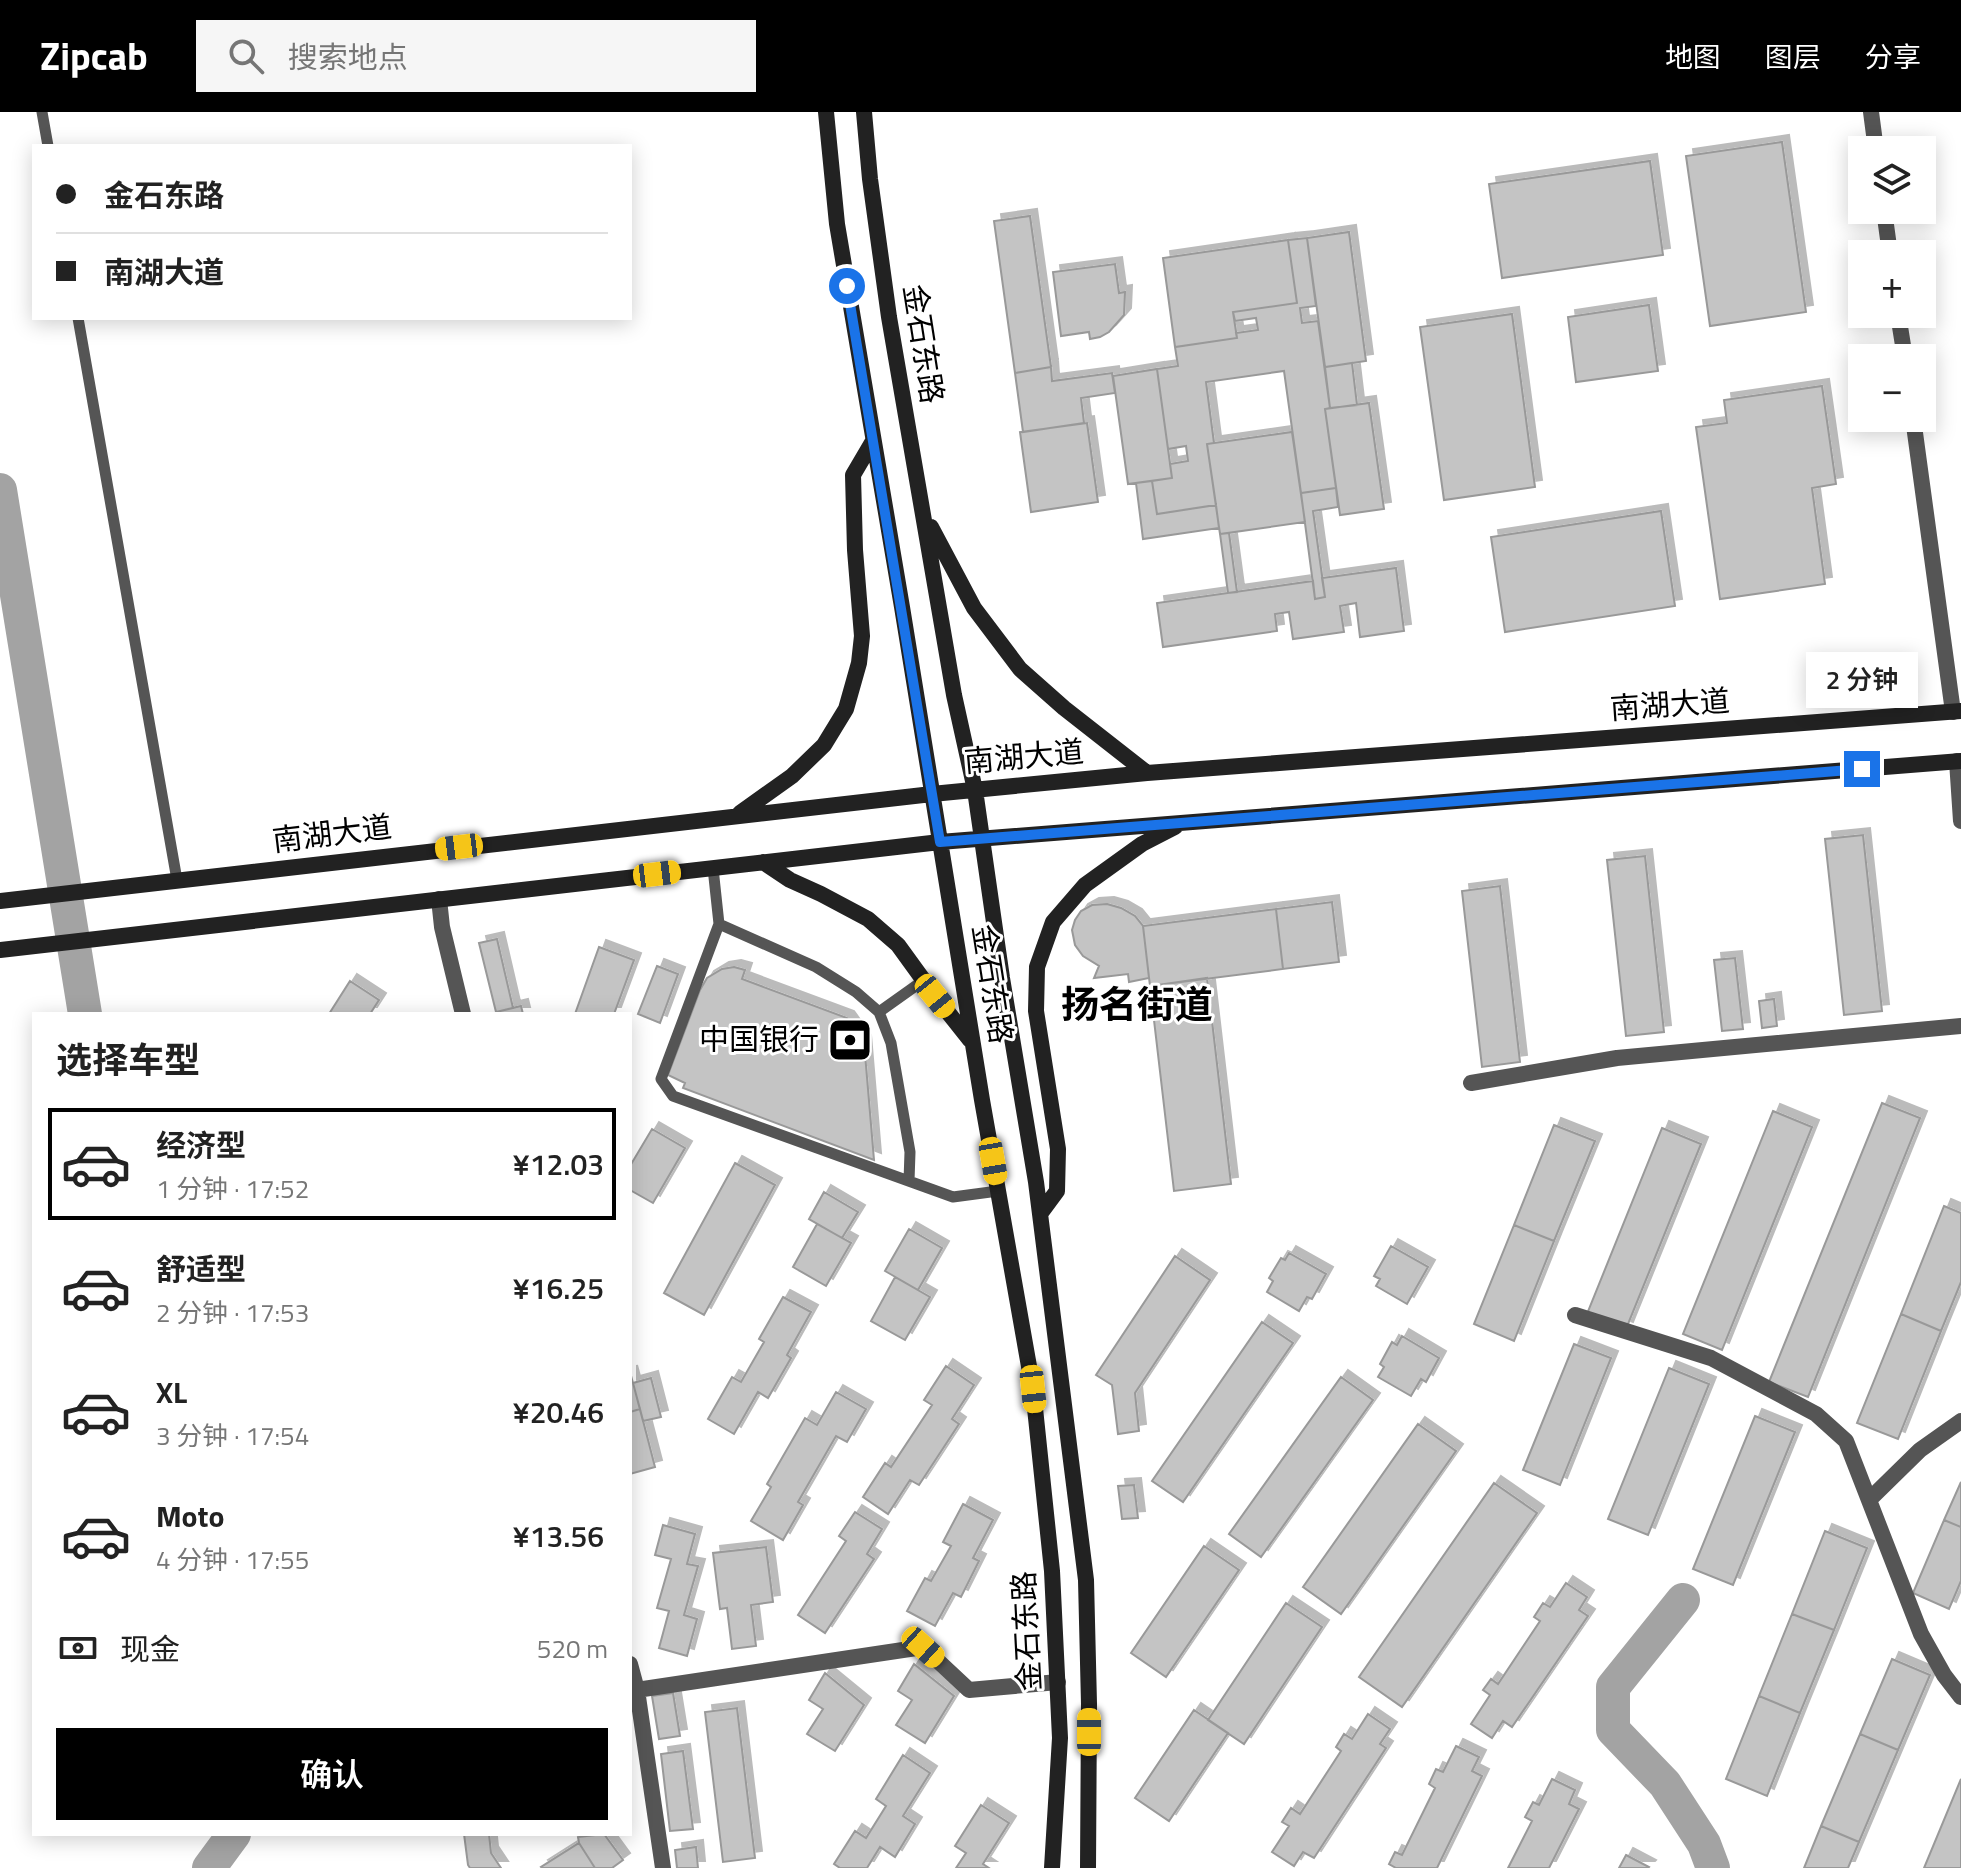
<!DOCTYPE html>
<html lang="zh">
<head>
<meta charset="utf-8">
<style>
  body { margin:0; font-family:"Titillium Web","Noto Sans SC",sans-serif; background:#f6f6f6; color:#222; height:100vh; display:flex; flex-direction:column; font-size:30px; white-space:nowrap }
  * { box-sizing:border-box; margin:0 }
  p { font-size:26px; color:#767676 }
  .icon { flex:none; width:44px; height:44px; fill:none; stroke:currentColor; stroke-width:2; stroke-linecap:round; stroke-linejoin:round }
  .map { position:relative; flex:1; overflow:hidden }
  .panel { position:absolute; left:32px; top:900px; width:600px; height:824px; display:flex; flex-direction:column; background:#fff; border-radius:0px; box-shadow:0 4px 20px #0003 }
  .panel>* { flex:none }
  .top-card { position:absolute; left:32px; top:32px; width:600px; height:176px; border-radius:0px; box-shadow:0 4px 20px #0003; display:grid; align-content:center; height:176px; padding:0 24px; background:#fff }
  .controls { position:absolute; left:1848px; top:24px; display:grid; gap:16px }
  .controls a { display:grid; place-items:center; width:88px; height:88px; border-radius:0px; background:#fff; box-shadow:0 4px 20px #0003; font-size:40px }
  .end { position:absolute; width:36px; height:36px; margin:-18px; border:10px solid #1a73e8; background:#fff; box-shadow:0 0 0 4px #fff }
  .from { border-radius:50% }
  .bubble { position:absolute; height:56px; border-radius:0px; background:#fff; box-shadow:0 4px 20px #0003; font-size:26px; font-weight:600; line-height:56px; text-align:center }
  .car { position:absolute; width:24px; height:48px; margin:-24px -12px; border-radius:10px; box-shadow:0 0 6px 2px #0007; background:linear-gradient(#f5c518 24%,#345 0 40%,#f5c518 0 76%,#345 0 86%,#f5c518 0) }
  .top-card b { display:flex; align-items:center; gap:28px; height:76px; font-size:30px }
  .top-card b+b { border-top:2px solid #e0e0e0 }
  .top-card i { width:20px; height:20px; background:#222 }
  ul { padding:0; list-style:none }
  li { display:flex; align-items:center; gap:24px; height:112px; margin:0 16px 12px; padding:0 8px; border:4px solid transparent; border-radius:0px }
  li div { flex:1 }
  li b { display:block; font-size:30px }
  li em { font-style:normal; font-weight:600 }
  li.current { border-color:#000 }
  li>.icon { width:72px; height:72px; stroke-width:1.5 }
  h2 { padding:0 24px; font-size:36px; line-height:96px }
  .pay { display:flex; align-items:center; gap:20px; height:88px; padding:0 24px; font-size:30px }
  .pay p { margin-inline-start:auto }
  .primary-button { display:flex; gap:16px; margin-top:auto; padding:16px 24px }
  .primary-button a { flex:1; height:92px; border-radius:0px; background:#000; color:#fff; font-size:32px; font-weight:600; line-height:92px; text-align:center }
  header { display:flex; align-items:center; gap:48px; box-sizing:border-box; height:112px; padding:0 40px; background:#000; color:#fff }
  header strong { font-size:38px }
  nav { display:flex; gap:44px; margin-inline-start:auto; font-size:28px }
  .search { width:560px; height:72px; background:#f6f6f6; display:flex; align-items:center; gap:20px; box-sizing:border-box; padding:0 28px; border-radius:0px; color:#767676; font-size:30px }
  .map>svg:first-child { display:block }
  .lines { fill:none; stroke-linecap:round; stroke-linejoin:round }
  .river { stroke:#a3a3a3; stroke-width:34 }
  .building { fill:#c4c4c4; stroke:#999; stroke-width:2; filter:url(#shadow) }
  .service { stroke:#555; stroke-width:11 }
  .minor { stroke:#555; stroke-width:16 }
  .secondary { stroke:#222; stroke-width:16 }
  .route { stroke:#1a73e8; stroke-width:10 }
  .labels { text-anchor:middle; stroke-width:6; stroke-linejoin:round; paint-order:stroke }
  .street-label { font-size:30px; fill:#000; stroke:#fff }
  .poi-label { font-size:30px; fill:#000; stroke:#fff; text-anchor:end }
  .district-label { font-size:38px; font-weight:bold; fill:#000; stroke:#fff }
</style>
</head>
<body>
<header>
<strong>Zipcab</strong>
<div class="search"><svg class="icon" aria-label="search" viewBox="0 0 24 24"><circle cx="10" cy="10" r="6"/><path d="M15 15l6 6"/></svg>搜索地点</div>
<nav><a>地图</a><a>图层</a><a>分享</a></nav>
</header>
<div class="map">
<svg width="1961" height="1756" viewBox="0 0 1961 1756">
  <defs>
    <filter id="shadow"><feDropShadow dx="7" dy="-7" stdDeviation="0" flood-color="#0004"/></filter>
  </defs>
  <rect width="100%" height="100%" fill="#fff"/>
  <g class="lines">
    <path class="river" d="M0,378L85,902
      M1683,1488L1613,1575V1618L1665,1672L1704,1732L1713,1756
      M209,1756L234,1722"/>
  </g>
  <path class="building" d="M1782,30L1806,200L1710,214L1686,44Z
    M1650,49L1663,143L1502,166L1489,72Z
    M1030,104L1051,255L1015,261L994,109Z
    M1349,120L1366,249L1325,255L1307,126Z
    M1307,126L1316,194L1300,196L1302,211L1318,209L1330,296L1325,297L1336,376L1301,381L1284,259L1206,270L1214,331L1207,332L1216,393L1157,402L1152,369L1172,366L1170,352L1188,349L1186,334L1168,337L1157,257L1178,254L1175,235L1237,226L1236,221L1258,218L1256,206L1235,209L1233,200L1297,191L1288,128Z
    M1288,128L1297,191L1233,200L1237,226L1175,235L1163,146Z
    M1115,152L1119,181L1125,180L1124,203L1117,211L1109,220L1100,225L1090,227L1089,220L1061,224L1053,160Z
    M1649,193L1658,259L1576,270L1568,205Z
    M1512,202L1535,375L1444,388L1420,215Z
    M1352,251L1357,293L1330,296L1325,255Z
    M1051,255L1052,269L1112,261L1115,281L1081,286L1084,311L1023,320L1015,261Z
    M1157,257L1172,366L1128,372L1113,264Z
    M1822,274L1836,372L1812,376L1825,472L1720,487L1696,315L1727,311L1724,288Z
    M1369,291L1384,397L1340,403L1325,297Z
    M1087,311L1098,390L1031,400L1020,320Z
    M1292,320L1305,410L1220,422L1207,332Z
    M1152,369L1157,402L1216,393L1219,416L1143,427L1136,371Z
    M1336,376L1338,395L1313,399L1325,485L1315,487L1301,381Z
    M1661,399L1675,494L1505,520L1491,425Z
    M1229,421L1237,480L1228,481L1220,422Z
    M1396,456L1404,519L1360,525L1356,491L1340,494L1344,520L1293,527L1289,500L1275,502L1277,519L1163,535L1157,491L1313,469L1315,487L1325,485L1322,466Z
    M1863,723L1882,899L1844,903L1825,727Z
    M1645,744L1664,920L1626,924L1607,748Z
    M1500,774L1520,950L1482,955L1462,779Z
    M1332,790L1339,850L1283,857L1276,797Z
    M1107,792L1121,796L1135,804L1143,814L1149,866L1129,870L1128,862L1094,866L1099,854L1083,844L1075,833L1072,818L1075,808L1081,799L1092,793Z
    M1276,797L1283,857L1150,874L1143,814Z
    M497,827L513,896L496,900L479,831Z
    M599,835L634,848L614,902H575Z
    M1735,846L1743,917L1722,919L1714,848Z
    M657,854L678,862L660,911L638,902Z
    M734,855L745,858L742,867L847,906L864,930L874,1048L683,976L685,971L668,963L700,878L707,866L722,857Z
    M1207,866L1231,1072L1174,1079L1150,874Z
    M350,869L379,888L370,902H329Z
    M1774,887L1777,914L1762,916L1759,889Z
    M521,894L523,902H496V900Z
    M1882,991L1920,1006L1808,1285L1769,1270Z
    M1773,999L1812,1015L1722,1238L1683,1222Z
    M1554,1013L1595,1029L1554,1129L1514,1113Z
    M1662,1016L1701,1032L1626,1217L1587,1202Z
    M652,1017L685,1036L653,1091L630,1078V1054Z
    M735,1051L775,1073L704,1203L664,1181Z
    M824,1080L858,1100L842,1126L809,1107Z
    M1944,1094L1961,1101V1170L1941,1219L1901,1202Z
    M817,1112L851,1131L826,1174L793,1155Z
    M1514,1113L1554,1129L1514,1229L1474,1212Z
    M909,1117L942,1136L918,1178L885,1159Z
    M1391,1134L1428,1155L1407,1192L1376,1174L1380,1167L1374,1164Z
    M1289,1141L1326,1162L1312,1187L1307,1185L1299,1199L1267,1180L1273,1169L1269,1166L1281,1146L1285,1148Z
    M1175,1144L1210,1168L1135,1281L1139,1319L1118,1322L1112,1273L1096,1263Z
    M895,1165L930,1185L905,1228L871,1209Z
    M783,1185L811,1200L787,1243L791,1246L768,1286L758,1280L734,1322L708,1307L732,1265L741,1270L764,1230L759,1227Z
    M1901,1202L1941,1219L1898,1327L1857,1311Z
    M1262,1210L1293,1231L1183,1390L1152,1369Z
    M1402,1224L1439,1246L1426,1270L1421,1267L1411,1284L1378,1265L1384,1255L1380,1252L1392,1230L1397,1233Z
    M1574,1232L1611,1246L1560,1373L1523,1358Z
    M946,1254L974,1273L952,1307L959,1312L919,1373L910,1368L888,1402L863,1385L885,1351L891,1355L932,1293L924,1288Z
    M1669,1256L1709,1272L1648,1423L1608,1407Z
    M630,1260L640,1297L630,1300Z
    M1341,1265L1373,1288L1261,1445L1229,1422Z
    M651,1266L661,1305L643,1309L633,1271Z
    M836,1280L866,1297L847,1330L836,1324L798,1390L803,1393L783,1428L751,1409L771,1375L767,1372L805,1306L817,1313Z
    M640,1297L655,1355L630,1362V1300Z
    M1755,1304L1795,1320L1733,1473L1693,1457Z
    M1418,1312L1456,1339L1341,1502L1303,1475Z
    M1961,1370V1415L1944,1408Z
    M1494,1371L1537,1401L1402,1595L1359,1565Z
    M1134,1373L1138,1406L1122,1407L1118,1374Z
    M963,1392L993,1408L973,1446L979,1449L961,1485L953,1481L935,1514L907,1499L925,1466L931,1469L951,1434L943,1430Z
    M855,1400L882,1417L867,1442L874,1447L825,1521L798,1503L846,1429L839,1424Z
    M1944,1408L1961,1415V1469L1949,1497L1913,1481Z
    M663,1413L695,1422L687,1452L698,1454L684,1503L697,1507L687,1544L659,1536L669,1499L657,1496L671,1447L655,1443Z
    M1825,1419L1867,1436L1834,1518L1792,1502Z
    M1204,1434L1239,1458L1166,1565L1131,1541Z
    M766,1435L773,1490L751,1493L756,1534L732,1537L727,1496L720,1497L713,1441Z
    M1566,1471L1587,1485L1579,1498L1588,1504L1512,1615L1503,1609L1492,1626L1471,1612L1490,1583L1483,1578L1491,1567L1498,1572L1540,1509L1534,1505L1543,1491L1550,1495Z
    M1286,1491L1322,1515L1244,1632L1208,1608Z
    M1792,1502L1834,1518L1800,1601L1759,1584Z
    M1892,1547L1930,1563L1898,1638L1860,1622Z
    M914,1552L954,1584L925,1631L896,1613L912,1588L898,1579Z
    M825,1561L864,1593L835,1639L807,1622L823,1597L809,1588Z
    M673,1581L680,1624L659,1627L652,1584Z
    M1759,1584L1800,1601L1767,1684L1726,1667Z
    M737,1596L755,1746L723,1750L705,1600Z
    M1194,1598L1228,1621L1169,1709L1135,1686Z
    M1368,1602L1390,1617L1380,1632L1386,1636L1314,1746L1303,1740L1294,1754L1272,1740L1289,1714L1282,1710L1291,1696L1300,1702L1341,1639L1336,1635L1344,1622L1352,1627Z
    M1860,1622L1898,1638L1859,1730L1821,1714Z
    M1456,1634L1479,1645L1472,1659L1482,1664L1437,1756H1396L1389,1752L1395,1740L1402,1743L1435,1676L1429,1672L1436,1657L1443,1660Z
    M683,1639L693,1717L670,1719L661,1642Z
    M903,1643L930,1661L903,1704L915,1712L895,1745L880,1735L867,1756H840L834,1752L855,1719L866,1726L886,1694L876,1687Z
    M1552,1667L1575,1678L1569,1692L1579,1697L1549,1756H1508L1532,1709L1525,1705L1533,1690L1539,1693Z
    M1961,1667V1756H1924Z
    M981,1693L1009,1711L983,1752L989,1756H956L966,1741L955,1734Z
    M1821,1714L1859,1730L1848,1756H1804Z
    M464,1722H489L491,1741L501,1756H470L468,1753Z
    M604,1722L623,1748L612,1756H595L579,1731L578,1725Z
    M579,1731L595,1756H542L541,1755Z
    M696,1735L698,1756H677L675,1738Z
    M1626,1743L1649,1755L1648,1756H1619Z"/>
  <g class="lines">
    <path class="service" d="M42,0L48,34
      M78,206L177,768
      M713,756L719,812L661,967L673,984L953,1085L998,1079
      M719,812L816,855L856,880L879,900L891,931L910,1040L909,1069
      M879,900L924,868"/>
    <path class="minor" d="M1871,0L1876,38
      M1884,98L1890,142
      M1898,202L1905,246
      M1913,306L1953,600
      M1957,649L1961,709
      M439,787L442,815L463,902
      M1471,971L1617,946L1961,914
      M1575,1203L1711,1246L1816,1302L1846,1329L1921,1522L1944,1563L1961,1585
      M1870,1387L1920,1338L1961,1309
      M630,1552L637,1578L663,1756
      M630,1579L923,1535L969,1578L1058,1570"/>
    <path class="secondary" d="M826,0L837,112L902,495L982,988L1033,1277L1052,1459L1060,1626L1052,1756
      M864,0L870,67L889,205L954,583L975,678L1002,866L1036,1070L1086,1468L1089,1592L1088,1756
      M931,415L974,496L1020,557L1064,596L1147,661
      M740,701L792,664L824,633L846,597L859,551L862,524L855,438L853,363L873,329
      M763,750L790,768L821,782L868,807L898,833L935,884L970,928
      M0,789L932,682L1147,661L1961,599
      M0,838L940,730L1961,649
      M1040,1102L1057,1079L1058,1037L1036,899L1037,855L1053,810L1085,773L1142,732L1175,715"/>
  </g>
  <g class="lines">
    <path class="route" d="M847,174L940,730L1862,657"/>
  </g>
  <defs>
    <g id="bank-square" transform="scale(2.3)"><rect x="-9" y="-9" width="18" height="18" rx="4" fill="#000" stroke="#fff"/><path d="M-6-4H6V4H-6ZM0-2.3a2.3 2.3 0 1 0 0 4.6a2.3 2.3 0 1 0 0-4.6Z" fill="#fff"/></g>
  </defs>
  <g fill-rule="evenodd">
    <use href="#bank-square" x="850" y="928"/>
  </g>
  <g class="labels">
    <g class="street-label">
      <text transform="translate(923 232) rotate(81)" y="10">金石东路</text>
      <text transform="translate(1670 593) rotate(-4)" y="10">南湖大道</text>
      <text transform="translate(1024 645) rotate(-5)" y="10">南湖大道</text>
      <text transform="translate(332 722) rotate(-7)" y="10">南湖大道</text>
      <text transform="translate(992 872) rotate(81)" y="10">金石东路</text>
      <text transform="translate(1027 1519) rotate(-93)" y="10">金石东路</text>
    </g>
    <g class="poi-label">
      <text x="819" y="938">中国银行</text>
    </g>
    <g class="district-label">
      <text x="1137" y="906">扬名街道</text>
    </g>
  </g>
</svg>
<div class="controls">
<a><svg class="icon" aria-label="layers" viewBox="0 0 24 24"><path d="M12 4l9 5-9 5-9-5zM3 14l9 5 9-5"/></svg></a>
<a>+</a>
<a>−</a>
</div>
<i class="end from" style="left:847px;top:174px"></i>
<i class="end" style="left:1862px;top:657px"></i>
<div class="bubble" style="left:1806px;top:540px;width:112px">2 分钟</div>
<i class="car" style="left:459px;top:735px;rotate:263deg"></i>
<i class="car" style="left:657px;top:762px;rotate:83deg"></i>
<i class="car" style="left:935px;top:884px;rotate:141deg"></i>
<i class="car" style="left:993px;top:1049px;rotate:170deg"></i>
<i class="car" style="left:1033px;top:1277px;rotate:174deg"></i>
<i class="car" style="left:923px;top:1535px;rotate:132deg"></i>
<i class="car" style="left:1089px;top:1620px;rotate:0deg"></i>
<div class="top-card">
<b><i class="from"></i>金石东路</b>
<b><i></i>南湖大道</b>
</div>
<section class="panel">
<h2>选择车型</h2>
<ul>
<li class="current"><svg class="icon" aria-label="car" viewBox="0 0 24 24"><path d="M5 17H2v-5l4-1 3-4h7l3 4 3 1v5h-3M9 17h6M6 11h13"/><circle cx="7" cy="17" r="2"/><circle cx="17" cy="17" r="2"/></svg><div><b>经济型</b><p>1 分钟 · 17:52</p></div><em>¥12.03</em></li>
<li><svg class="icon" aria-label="car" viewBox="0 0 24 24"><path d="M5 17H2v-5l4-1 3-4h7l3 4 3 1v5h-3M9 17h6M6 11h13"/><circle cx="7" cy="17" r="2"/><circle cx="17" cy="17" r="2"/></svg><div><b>舒适型</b><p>2 分钟 · 17:53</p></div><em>¥16.25</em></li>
<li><svg class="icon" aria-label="car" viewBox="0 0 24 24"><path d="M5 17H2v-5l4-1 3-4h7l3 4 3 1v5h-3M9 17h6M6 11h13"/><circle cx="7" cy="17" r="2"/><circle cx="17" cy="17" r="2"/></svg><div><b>XL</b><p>3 分钟 · 17:54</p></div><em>¥20.46</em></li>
<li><svg class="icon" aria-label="car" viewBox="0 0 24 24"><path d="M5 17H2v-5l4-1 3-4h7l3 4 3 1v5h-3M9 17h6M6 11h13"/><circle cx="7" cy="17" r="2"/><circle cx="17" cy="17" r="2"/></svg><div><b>Moto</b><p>4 分钟 · 17:55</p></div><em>¥13.56</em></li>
</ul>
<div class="pay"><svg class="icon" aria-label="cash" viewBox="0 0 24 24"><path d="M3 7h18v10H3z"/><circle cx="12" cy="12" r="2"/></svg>现金<p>520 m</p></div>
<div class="primary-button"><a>确认</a></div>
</section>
</div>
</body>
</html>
